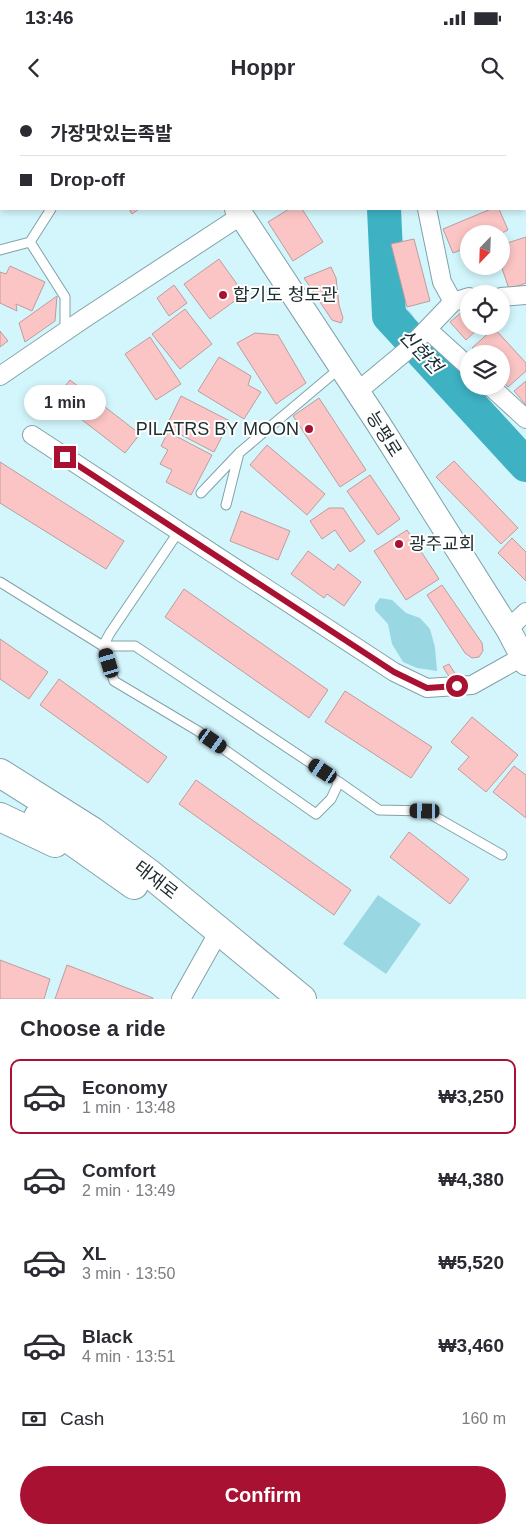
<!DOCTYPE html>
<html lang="en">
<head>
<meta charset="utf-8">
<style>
  body { margin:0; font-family:Helvetica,"Noto Sans KR",sans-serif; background:#f7f7f7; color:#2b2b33; height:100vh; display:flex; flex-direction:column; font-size:19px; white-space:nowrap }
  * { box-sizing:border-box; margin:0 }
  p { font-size:16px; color:#7c7c81 }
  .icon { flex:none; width:28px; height:28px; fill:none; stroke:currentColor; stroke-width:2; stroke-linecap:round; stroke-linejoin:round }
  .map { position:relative; height:899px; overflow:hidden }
  .panel { display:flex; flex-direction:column; background:#fff; flex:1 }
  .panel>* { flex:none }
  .guide { position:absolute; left:0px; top:0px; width:526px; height:110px; box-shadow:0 2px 8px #0003; display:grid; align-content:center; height:110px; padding:0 20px; background:#fff }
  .needle { width:32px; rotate:203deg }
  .tools { position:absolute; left:460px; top:125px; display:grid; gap:10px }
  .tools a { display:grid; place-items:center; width:50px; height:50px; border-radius:50%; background:#fff; box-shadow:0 2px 8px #0003; font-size:25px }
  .end { position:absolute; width:22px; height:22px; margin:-11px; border:6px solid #a91132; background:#fff; box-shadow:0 0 0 2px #fff }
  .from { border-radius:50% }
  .bubble { position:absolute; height:35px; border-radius:18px; background:#fff; box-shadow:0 2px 8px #0003; font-size:16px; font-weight:600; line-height:35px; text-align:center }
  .car { position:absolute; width:15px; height:30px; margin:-15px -8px; border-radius:6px; box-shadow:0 0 4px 1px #0007; background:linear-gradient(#222 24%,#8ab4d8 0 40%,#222 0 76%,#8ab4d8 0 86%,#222 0) }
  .guide b { display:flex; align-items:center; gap:18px; height:48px; font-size:19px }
  .guide b+b { border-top:1px solid #e1e1e2 }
  .guide i { width:12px; height:12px; background:#2b2b33 }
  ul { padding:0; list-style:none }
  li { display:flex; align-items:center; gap:15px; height:75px; margin:0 10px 8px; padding:0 10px; border:2px solid transparent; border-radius:10px }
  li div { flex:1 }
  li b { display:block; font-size:19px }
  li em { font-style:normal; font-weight:600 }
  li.selected { border-color:#a91132 }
  li>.icon { width:45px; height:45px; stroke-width:1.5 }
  h2 { padding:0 20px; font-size:22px; line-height:60px }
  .pay { display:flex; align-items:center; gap:12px; height:55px; padding:0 20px; font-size:19px }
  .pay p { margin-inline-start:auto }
  .cta { display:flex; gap:10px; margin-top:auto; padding:10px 20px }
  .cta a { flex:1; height:58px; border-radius:30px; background:#a91132; color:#fff; font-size:20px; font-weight:600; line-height:58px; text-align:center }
  .status { display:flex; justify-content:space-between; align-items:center; height:35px; padding:0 25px; background:#fff; direction:ltr }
  .status svg { height:14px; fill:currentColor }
  header { display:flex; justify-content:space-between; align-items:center; height:65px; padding:0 20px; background:#fff; font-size:22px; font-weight:600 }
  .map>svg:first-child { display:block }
  .green { fill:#99d8e3 }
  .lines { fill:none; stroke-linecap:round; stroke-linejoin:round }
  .river { stroke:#3eb1c3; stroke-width:34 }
  .building { fill:#fcc5c5; stroke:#bc9d9d }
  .service-casing { stroke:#81a2a8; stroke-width:11 }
  .minor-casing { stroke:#81a2a8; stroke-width:20 }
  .secondary-casing { stroke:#81a2a8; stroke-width:26 }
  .trunk-casing { stroke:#81a2a8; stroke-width:30 }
  .service { stroke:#fff; stroke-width:9 }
  .minor { stroke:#fff; stroke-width:18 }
  .secondary { stroke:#fff; stroke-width:24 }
  .trunk { stroke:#fff; stroke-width:28 }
  .route { stroke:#a91132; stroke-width:6 }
  .poi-dot { fill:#a91132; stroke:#fff; stroke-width:2 }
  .labels { text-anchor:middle; stroke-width:4; stroke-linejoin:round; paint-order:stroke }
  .poi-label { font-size:18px; fill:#202e30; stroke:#fff; text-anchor:start }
  .street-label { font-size:18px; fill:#202e30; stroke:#fff }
  .water-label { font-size:19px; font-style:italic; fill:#192d31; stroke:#fff }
</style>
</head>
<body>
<div class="status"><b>13:46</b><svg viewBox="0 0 49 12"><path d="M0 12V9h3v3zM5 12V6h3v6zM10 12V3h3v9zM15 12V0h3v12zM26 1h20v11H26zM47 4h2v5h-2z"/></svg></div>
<header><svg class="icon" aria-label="back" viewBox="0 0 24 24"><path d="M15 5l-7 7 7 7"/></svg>Hoppr<svg class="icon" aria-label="search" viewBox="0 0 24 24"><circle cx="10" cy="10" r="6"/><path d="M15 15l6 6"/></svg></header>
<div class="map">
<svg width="526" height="899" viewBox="0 0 526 899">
  <rect width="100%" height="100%" fill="#d3f6fd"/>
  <path class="green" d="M387,109L390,145L404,206L411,213L421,229L409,237L390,216L385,110Z
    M380,498L392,500L406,513L420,518L430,529L435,547L437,571L417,568L403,562L392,544L388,524L375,510V505Z
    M378,795L421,824L386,874L343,844Z"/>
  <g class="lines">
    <path class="river" d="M379,0V1
      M384,109L389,216L526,365"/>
  </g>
  <path class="building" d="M193,0H233L231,1H194Z
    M455,0H503L504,1H455Z
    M0,38L1,39V65L0,66Z
    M525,66H526L525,102Z
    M129,109H139L132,114Z
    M289,109H302L323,142L293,161L268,122Z
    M491,109H499L508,130L500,134H469V147L453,153L443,129Z
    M526,137V183L509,189L501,165V145Z
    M414,139L430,201L407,207L391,144Z
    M219,159L244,194L210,219L184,184Z
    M10,166L45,182L32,211L16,204L17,211L0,203V172L6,174Z
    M331,167L336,178L339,205L343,218L341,223L332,220L304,178Z
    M174,185L187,203L169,216L157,198Z
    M57,196L55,221L25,242L19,223Z
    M185,209L212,244L180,269L152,234Z
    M469,210V226H481L466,240L450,222L463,211Z
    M494,228L526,263V271L508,287L501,280V254H478L472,248Z
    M0,231L8,241L0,247Z
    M255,233L278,235L306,283L276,304L237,243Z
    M150,237L181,284L156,300L125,254Z
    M219,257L251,276L248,285L261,292L244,319L198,291Z
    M70,280L140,334L125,353L55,299Z
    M526,281V305L514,291Z
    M181,296L230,321L214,352L166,327Z
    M319,298L366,370L340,387L293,316Z
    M168,332L212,355L191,395L166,382L172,370L160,364L168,350L161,346Z
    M267,345L325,394L307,415L250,365Z
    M454,361L518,428L501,444L436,377Z
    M0,362L124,441L106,469L0,403Z
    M370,375L400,419L378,435L347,391Z
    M329,408H343L365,441L350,452L335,430L322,439L310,421Z
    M241,411L290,431L278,460L230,441Z
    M407,430L439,479L406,500L374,451Z
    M512,438L526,452V481L498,453Z
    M308,451L334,470L338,464L361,482L344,506L327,494L324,498L291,474Z
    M442,485L482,543L483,551L479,557L472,558L465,553L427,495Z
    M184,489L328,590L309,618L165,517Z
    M0,539L48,572L29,599L0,579Z
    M449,564L456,575L450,578L443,567Z
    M59,579L167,657L148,683L40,605Z
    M345,591L432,647L411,678L325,622Z
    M472,617L518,655L486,692L458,669L469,657L451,642Z
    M514,666L526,675V718L493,692Z
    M196,680L351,790L334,815L179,704Z
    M409,732L469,779L450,804L390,757Z
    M0,860L50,879L44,899H0Z
    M67,865L153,898V899H55Z"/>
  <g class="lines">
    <g class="service-casing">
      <path id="service" d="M88,0L89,1
        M0,1L1,0
        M145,1L147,0
        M30,142L51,109
        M0,150L30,142L65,197V232
        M201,393L239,353
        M226,405L239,353L340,268
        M0,482L103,546L110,533L179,431
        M103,546H135L339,682L331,699L316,714L198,631L114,581Z
        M339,682L379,710L425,711L502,755"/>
    </g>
    <g class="minor-casing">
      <path id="minor" d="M405,0V1
        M427,109L442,182L453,202L469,197
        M501,197L526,195
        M427,229L469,267
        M0,276L85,218L242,115
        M490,286L526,319
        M357,292L405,252L453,202
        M32,335L394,572L427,588L472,585L522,557
        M508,529L526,512
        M181,899L213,842"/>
    </g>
    <g class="secondary-casing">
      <path id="secondary" d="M162,0V1
        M237,109L378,323L508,529L526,563"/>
    </g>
    <g class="trunk-casing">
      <path id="trunk" d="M0,673L92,731L150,774L302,899
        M0,717L55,743
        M38,717L134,785"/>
    </g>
    <use href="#service" class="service"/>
    <use href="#minor" class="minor"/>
    <use href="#secondary" class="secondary"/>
    <use href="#trunk" class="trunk"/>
  </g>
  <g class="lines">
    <path class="route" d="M65,357L394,572L427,588L457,586"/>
  </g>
  <g class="poi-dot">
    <circle cx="223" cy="195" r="5"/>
    <circle cx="309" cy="329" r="5"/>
    <circle cx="399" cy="444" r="5"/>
  </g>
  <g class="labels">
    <g class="poi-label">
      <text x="233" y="201">합기도 청도관</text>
      <text x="299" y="335" text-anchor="end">PILATRS BY MOON</text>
      <text x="409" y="450">광주교회</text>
    </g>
    <g class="street-label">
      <text transform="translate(384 334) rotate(58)" y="6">능평로</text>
      <text transform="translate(156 780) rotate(38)" y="6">태재로</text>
    </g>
    <g class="water-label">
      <text transform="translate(421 251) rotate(47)" y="7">신현천</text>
    </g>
  </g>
</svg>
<div class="tools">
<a><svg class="needle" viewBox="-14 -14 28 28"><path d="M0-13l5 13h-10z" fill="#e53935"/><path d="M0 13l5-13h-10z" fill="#7c7c81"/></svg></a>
<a><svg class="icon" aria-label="locate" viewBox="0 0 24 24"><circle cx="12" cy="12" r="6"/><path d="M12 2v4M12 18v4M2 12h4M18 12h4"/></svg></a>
<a><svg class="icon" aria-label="layers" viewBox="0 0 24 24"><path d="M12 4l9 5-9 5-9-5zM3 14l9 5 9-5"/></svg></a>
</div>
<i class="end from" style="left:457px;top:586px"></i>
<i class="end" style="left:65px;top:357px"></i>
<div class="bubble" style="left:24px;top:285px;width:82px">1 min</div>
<i class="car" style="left:109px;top:563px;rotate:343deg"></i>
<i class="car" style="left:213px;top:641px;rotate:125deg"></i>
<i class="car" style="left:323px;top:671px;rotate:304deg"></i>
<i class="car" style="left:425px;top:711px;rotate:271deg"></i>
<div class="guide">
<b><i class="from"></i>가장맛있는족발</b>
<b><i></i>Drop-off</b>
</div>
</div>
<section class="panel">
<h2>Choose a ride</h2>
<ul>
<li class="selected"><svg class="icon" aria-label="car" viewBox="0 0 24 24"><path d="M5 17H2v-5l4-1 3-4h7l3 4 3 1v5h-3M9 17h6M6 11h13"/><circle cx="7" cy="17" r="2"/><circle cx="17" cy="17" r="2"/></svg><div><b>Economy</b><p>1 min · 13:48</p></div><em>₩3,250</em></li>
<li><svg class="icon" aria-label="car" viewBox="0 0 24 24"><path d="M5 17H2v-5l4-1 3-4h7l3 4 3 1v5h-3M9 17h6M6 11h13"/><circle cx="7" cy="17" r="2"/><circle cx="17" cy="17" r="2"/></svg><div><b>Comfort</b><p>2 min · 13:49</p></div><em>₩4,380</em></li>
<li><svg class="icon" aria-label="car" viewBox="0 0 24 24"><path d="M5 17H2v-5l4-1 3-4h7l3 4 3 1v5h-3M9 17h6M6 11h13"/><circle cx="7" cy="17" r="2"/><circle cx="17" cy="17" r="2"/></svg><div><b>XL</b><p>3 min · 13:50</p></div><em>₩5,520</em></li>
<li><svg class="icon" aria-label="car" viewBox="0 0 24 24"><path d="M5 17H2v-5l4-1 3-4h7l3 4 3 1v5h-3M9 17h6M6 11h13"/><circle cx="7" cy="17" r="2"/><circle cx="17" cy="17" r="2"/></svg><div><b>Black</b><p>4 min · 13:51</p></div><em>₩3,460</em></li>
</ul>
<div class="pay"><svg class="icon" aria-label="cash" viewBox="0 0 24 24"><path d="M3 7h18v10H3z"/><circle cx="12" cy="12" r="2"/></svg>Cash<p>160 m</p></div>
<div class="cta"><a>Confirm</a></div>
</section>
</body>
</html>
